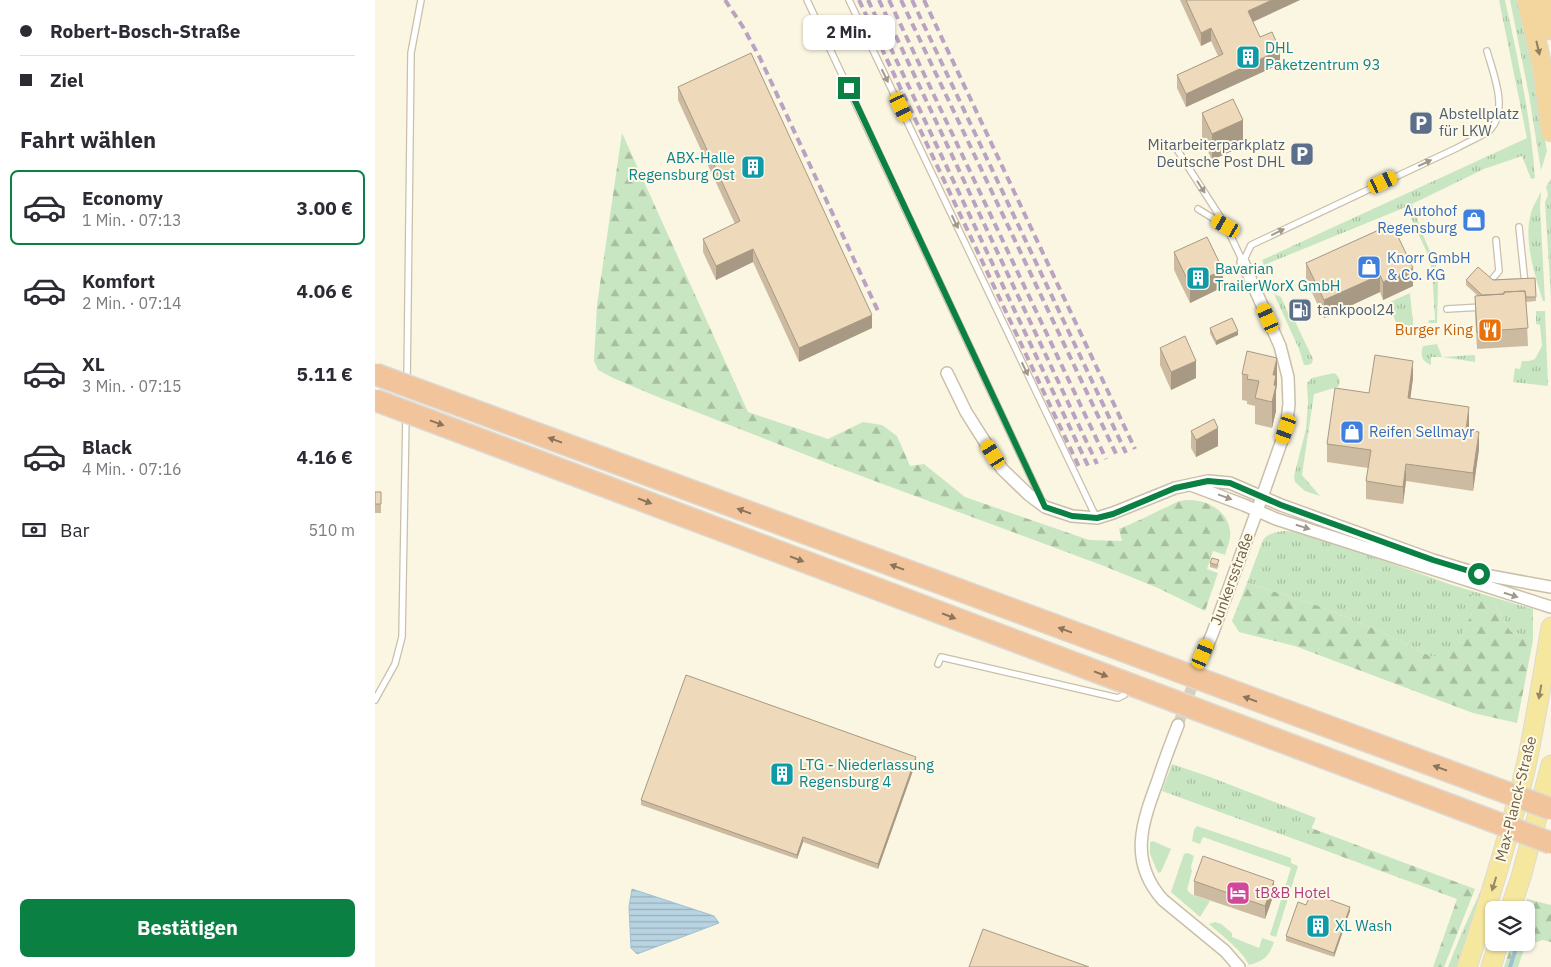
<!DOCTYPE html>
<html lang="de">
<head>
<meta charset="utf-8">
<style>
  body { margin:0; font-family:"IBM Plex Sans",sans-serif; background:#f2f2f3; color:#2b2b33; height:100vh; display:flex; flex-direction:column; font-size:19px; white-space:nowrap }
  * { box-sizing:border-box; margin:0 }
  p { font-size:16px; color:#7c7c81 }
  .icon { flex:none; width:28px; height:28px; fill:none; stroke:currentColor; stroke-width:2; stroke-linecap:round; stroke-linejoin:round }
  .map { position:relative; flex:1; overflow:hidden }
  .side { display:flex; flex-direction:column; background:#fff; width:375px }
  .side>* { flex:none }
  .guide { display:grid; align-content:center; height:110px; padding:0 20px; background:#fff }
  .fabs { position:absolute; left:1110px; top:901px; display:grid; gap:10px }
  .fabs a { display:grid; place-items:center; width:50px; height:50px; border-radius:8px; background:#fff; box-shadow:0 1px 4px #0004; font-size:25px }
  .end { position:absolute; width:22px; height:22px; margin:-11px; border:6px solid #0b8043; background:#fff; box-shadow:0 0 0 2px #fff }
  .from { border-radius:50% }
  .bubble { position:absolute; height:35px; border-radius:8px; background:#fff; box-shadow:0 1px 4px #0004; font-size:16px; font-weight:800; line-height:35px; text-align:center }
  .car { position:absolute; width:15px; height:30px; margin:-15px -8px; border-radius:6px; box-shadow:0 0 4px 1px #0007; background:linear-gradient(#f5c518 24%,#345 0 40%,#f5c518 0 76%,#345 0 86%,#f5c518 0) }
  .guide b { display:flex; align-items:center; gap:18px; height:48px; font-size:19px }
  .guide b+b { border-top:1px solid #e1e1e2 }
  .guide i { width:12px; height:12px; background:#2b2b33 }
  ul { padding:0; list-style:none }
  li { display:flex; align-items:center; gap:15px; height:75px; margin:0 10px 8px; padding:0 10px; border:2px solid transparent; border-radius:8px }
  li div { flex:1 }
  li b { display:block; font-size:19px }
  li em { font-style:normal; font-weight:800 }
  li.on { border-color:#0b8043 }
  li>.icon { width:45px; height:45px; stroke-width:1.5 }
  h2 { padding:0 20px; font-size:22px; line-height:60px }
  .pay { display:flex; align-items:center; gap:12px; height:55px; padding:0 20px; font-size:19px }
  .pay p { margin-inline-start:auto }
  .button { display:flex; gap:10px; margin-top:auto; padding:10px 20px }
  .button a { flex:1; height:58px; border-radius:8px; background:#0b8043; color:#fff; font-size:20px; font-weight:800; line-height:58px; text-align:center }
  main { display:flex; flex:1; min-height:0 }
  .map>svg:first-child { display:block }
  .grass { fill:url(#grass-tufts) }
  .forest { fill:url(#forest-firs) }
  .garden { fill:#c9e6c2 }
  .water { fill:url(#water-rules); stroke:#9fc0d3 }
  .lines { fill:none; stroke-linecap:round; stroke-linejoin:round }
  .stream { stroke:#9fc0d3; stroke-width:4 }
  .minor-tunnel { stroke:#d8d0bc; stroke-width:11; stroke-dasharray:11 5.5; stroke-linecap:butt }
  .service-casing { stroke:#cabfa9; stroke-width:8 }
  .minor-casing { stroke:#cabfa9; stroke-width:14 }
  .primary-casing { stroke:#ddd9d4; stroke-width:21 }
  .trunk-casing { stroke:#ddd9d4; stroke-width:21 }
  .motorway-casing { stroke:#ddd9d4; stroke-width:24 }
  .service { stroke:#fff; stroke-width:5.5 }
  .minor { stroke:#fff; stroke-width:11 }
  .primary { stroke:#f5e79e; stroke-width:19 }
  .trunk { stroke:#f3d69d; stroke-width:19 }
  .motorway { stroke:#f1c49c; stroke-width:21 }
  .rail { stroke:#baa2c2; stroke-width:4; stroke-dasharray:8 5; stroke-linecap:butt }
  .motorway-bridge-casing { stroke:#ddd9d4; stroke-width:24; stroke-linecap:butt }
  .motorway-bridge { stroke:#f1c49c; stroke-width:21 }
  .wall { fill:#cdbba1 }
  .shaded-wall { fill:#a79983 }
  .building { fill:#eedabb; stroke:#a79983 }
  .oneway { fill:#917e5f }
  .oneway2 { fill:#a29889 }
  .oneway3 { fill:#8a745a }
  .oneway4 { fill:#988863 }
  .route { stroke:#0b8043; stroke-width:6 }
  .labels { text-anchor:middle; stroke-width:4; stroke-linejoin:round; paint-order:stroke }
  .culture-label { font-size:15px; fill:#0d838f; stroke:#fefae7; text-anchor:start }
  .service-label { font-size:15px; fill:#4e5e75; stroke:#fefae7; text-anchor:start }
  .shop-label { font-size:15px; fill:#366cbe; stroke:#fefae7; text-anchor:start }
  .food-label { font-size:15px; fill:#c56008; stroke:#fefae7; text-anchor:end }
  .street-label { font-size:15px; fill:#70604a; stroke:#fefae7 }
  .hotel-label { font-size:15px; fill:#b23c85; stroke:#fefae7; text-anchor:start }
</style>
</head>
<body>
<main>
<section class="side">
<div class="guide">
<b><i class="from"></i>Robert-Bosch-Straße</b>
<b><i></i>Ziel</b>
</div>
<h2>Fahrt wählen</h2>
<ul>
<li class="on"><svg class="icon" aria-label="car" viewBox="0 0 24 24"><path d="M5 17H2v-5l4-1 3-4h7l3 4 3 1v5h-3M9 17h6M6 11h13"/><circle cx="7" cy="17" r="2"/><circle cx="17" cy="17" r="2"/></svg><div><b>Economy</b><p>1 Min. · 07:13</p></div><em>3.00 €</em></li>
<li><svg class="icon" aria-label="car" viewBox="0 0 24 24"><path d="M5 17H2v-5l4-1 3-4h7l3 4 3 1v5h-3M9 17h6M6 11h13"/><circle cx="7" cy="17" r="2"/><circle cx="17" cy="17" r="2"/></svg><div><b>Komfort</b><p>2 Min. · 07:14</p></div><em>4.06 €</em></li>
<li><svg class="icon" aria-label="car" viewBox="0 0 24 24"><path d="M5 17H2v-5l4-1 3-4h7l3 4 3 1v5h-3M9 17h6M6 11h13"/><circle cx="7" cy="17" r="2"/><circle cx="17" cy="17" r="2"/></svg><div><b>XL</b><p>3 Min. · 07:15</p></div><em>5.11 €</em></li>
<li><svg class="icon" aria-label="car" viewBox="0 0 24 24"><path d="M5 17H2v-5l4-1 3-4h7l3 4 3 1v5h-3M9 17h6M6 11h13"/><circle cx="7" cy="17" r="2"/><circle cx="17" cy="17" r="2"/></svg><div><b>Black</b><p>4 Min. · 07:16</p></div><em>4.16 €</em></li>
</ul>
<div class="pay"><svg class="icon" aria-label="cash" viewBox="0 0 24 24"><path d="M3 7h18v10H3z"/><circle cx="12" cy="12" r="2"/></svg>Bar<p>510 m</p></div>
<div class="button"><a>Bestätigen</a></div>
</section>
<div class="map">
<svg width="1176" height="967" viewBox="0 0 1176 967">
  <defs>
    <pattern id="grass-tufts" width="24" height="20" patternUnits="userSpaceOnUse" patternTransform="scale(1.25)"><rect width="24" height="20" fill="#c9e6c2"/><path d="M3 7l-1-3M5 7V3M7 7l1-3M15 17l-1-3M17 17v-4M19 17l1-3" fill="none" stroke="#a8bea0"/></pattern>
    <pattern id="forest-firs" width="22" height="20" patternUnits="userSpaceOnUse" patternTransform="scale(1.25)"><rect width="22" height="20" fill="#c9e6c2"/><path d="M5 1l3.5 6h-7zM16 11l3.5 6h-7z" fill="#a8bea0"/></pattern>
    <pattern id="water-rules" width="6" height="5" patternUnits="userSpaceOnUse" patternTransform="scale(1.25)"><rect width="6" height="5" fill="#b8d3e2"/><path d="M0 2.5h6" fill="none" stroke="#9aafb9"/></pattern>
  </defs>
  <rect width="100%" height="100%" fill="#faf6e2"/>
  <path class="grass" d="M1124,0H1130C1143,59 1156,118 1160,178L1156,179L1147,156L1109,169L1037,204L1048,235L1061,265L1063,285L1062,323H1053L1054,320H1060L1057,270L1054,257L1031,207L889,265L887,260L1152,138Z
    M1135,0H1145L1172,151L1166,170L1154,95Z
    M1176,179V298L1170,202L1173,195L1171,187Z
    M1166,192L1165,207L1170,301H1168C1160,276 1148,239 1156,213C1158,205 1163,199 1166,192Z
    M1035,293L1039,333L1027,337L1013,303Z
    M899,294L906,297L915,317H918L938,359L937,363L933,365H929L924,349Z
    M1161,311H1170L1173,386L1138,382L1140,368L1145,369L1147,361H1154L1160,359L1167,346L1165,325L1161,324Z
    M1062,344L1067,357L1100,355V362L1067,357H1056V365C1047,361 1045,356 1048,346Z
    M959,373C965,377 966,380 963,387L939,394L927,475L945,496L930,491L920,482L919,476L931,429L933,403L932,383L937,378Z
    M910,531L927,532L993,555L1077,585L1158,609V640L1135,631L1118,601L1097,613L1080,650L1057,657L1000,629L941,605L872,583L888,540C893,533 901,532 910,531Z
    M797,764L835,777L941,818L930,843L787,791Z
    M1124,836L1085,967H1073L1087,932L1107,888Z"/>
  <path class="forest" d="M247,133L373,412L453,439L488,422L507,425L522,436L535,466L549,464L590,497L714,540L747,541L744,529C759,523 773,516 787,509C793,507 799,503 805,501C826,496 854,509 855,532C856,540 852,548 850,555L838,551L832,569L843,573L830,611L783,588L729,566L462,467L283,397L238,378L223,370L219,361L222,305Z
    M872,583L941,605L1000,629L1057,657L1080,649L1097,613L1090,606L1095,594L1118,601L1135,631L1158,640L1142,723L1098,713L920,646L864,632L857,621Z
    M936,828L1100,889L1069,967H1058L1082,899L930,843Z
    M1152,899L1176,905V942L1168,940L1150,946L1143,967H1129L1137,943L1151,942V910H1148Z"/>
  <path class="garden" d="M822,826L916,858V863L923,866L901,937L895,935L916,868L828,837L825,844L817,841L819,830Z
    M778,841L796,849L786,872L783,873L775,854V842Z
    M813,853L819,856L816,867L817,871L812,890L816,894L835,901L825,917L796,892L809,854Z
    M840,922L846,924L857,933V937L884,948L887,938L899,942C893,958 890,960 874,965C867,950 846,935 834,924Z"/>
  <path class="water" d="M257,889L339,916L344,923L262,954L256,948L254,907Z"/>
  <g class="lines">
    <path class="stream" d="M1135,967L1143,942"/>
    <path class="minor-tunnel" d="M803,725L829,654"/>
    <g class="service-casing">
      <path id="service" d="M432,0L668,503
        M474,0L721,517
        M801,148L851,226L868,262
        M823,209L849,225
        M1144,227L1150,284
        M868,262L876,245L1084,147C1092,142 1108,136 1115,130C1134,110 1118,73 1112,51
        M1113,284L1124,271L1121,240
        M1072,309L1107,307
        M32,382L36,53L46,0
        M563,664L566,657L743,698L749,695
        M0,700L20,664L27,637L31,416"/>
    </g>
    <g class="minor-casing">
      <path id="minor" d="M572,373L591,412L627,469L654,495L670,507L697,516L722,518L738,513L800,488L833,481L855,483L906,505L1058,560L1104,574L1176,587
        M816,485L869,505L901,519L1176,607
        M829,654L838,632L887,497L911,429L914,404L913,377L905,346L868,262
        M803,725C796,743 789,761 783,780C767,823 753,861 788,900L850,951L864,967"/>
    </g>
    <g class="primary-casing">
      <path id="primary" d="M1135,910L1146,877L1176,765
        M1092,967C1114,901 1135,834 1151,766C1161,720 1168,673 1176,627
        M1116,967L1124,942"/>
    </g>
    <g class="trunk-casing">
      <path id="trunk" d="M1152,0L1167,65L1176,132
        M1170,0L1176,30"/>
    </g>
    <g class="motorway-casing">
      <path id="motorway" d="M225,457L1111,785
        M224,484L1112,819"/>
    </g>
    <use href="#service" class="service"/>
    <use href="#minor" class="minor"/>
    <use href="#primary" class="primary"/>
    <use href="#trunk" class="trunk"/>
    <use href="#motorway" class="motorway"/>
    <path class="rail" d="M350,0L368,27L385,58L503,311
      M484,0L705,469
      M493,0L714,468
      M504,0L722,464
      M514,0L731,459
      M526,0L742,456
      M537,0L751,453
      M549,0L760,449"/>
    <g class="motorway-bridge-casing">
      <path id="motorway-bridge" d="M0,374L225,457
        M0,400L224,484
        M1111,785L1176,809
        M1112,819L1176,843"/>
    </g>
    <use href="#motorway-bridge" class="motorway-bridge"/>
  </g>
  <path class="wall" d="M805,0H925L878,22L885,37L905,64L811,107L802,88V75L843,56L836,41L826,46Z
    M303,87L497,328L424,362L378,262L341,280L328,252V239L360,224L303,100Z
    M827,113L868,146L837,160L827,139Z
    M1017,224L1038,286L1008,300L1005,292L949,318L931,280V263Z
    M799,252L848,287L815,303L799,270Z
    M1160,278L1161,301L1151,302L1153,346L1102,349L1100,313V296H1103L1091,285V280Z
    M835,328L863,335L841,345L835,333Z
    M785,348L821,378L796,390L785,365Z
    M867,374L902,384L901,391V411L897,428L880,424V406L872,404V401L867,400Z
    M1038,378L1035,399L1094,425V430L1104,449L1098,491L1031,481L1028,504L991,499V481L993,468L952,462V444L994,393Z
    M816,431L843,446L821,457L816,448Z
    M0,492H6V513H0Z
    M835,563L844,565L842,569L835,567Z
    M541,762L503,869L428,842L422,859L266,805V800Z
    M819,881L899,894L890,919L819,895Z
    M931,905L975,911L959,957L911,941V936Z"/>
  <path class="shaded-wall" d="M897,0H925L873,24V11Z
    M836,28V41L826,46V33Z
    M905,50V64L811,107V94Z
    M868,120V146L837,160V134Z
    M378,249V262L341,280V266Z
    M1038,268V286L1008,300V282Z
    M848,270V287L815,303V285Z
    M1005,275V292L949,318V300Z
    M497,315V328L424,362V348Z
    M863,331V335L841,345V341Z
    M902,358V384L901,391V411L897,428V402L898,375Z
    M821,361V378L796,390V372Z
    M1038,361V378L1033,416V398Z
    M1094,407V425L1091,447V430Z
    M843,428V446L821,457V440Z
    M1104,432V449L1098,491V473Z
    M1031,464V481L1028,504V487Z
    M541,757V762L503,869V864Z
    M428,837V842L422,859V855Z
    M899,881V894L890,919V906Z
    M975,907V911L959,957V953Z"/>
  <path class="building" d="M811,0H897L873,11L885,37L897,32L905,50L811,94L802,75L848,54L836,28L826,33Z
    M376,53L497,315L424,348L378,249L341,266L328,239L365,221L303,87Z
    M858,99L868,120L837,134L827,113Z
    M1017,224L1038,268L1008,282L1005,275L949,300L931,263Z
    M832,237L848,270L815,285L799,252Z
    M1103,267L1118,280L1160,278L1161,297H1151L1150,291L1129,292V294L1107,295L1091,280Z
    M1150,291L1153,328L1102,332L1100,296L1129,294V292Z
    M857,318L863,331L841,341L835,328Z
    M810,336L821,361L796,372L785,348Z
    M872,351L902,358L898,375H901L899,385L901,386L897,402L880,398L884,381L872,379L873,375L867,374Z
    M1000,355L1038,361L1033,398L1094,407L1091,430L1104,432L1098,473L1031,464L1028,487L991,481L996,450L952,444L960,388L994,393Z
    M839,419L843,428L821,440L816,431Z
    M0,492H6V504H0Z
    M837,558L844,560L842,565L835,563Z
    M311,675L541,757L503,864L428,837L422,855L266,800Z
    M828,856L899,881L890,906L819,881Z
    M936,893L975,907L959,953L911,936L923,902L931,905Z
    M608,929L714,967H594Z"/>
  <defs><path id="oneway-solid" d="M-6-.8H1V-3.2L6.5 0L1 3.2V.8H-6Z" transform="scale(1.25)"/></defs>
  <use class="oneway" href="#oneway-solid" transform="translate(1163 48) rotate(77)"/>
  <g class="oneway2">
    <use href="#oneway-solid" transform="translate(510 76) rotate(64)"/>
    <use href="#oneway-solid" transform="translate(1050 163) rotate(-25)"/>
    <use href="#oneway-solid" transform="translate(826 187) rotate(57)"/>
    <use href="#oneway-solid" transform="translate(580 222) rotate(64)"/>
    <use href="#oneway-solid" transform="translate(903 232) rotate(-26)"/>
    <use href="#oneway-solid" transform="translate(650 369) rotate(64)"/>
    <use href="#oneway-solid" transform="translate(850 497) rotate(20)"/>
    <use href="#oneway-solid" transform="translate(928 527) rotate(17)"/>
    <use href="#oneway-solid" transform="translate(1136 595) rotate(18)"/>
  </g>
  <g class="oneway3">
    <use href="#oneway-solid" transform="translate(62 423) rotate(20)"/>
    <use href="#oneway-solid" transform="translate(180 440) rotate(-160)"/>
    <use href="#oneway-solid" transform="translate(270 501) rotate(21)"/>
    <use href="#oneway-solid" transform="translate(369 511) rotate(-160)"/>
    <use href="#oneway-solid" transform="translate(422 559) rotate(21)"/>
    <use href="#oneway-solid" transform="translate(522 567) rotate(-160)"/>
    <use href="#oneway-solid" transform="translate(574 616) rotate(21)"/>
    <use href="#oneway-solid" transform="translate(690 630) rotate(-160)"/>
    <use href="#oneway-solid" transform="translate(726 674) rotate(21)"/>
    <use href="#oneway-solid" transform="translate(875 699) rotate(-160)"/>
    <use href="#oneway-solid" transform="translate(1065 768) rotate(-160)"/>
  </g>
  <g class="oneway4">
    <use href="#oneway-solid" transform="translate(1165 692) rotate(100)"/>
    <use href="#oneway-solid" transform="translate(1119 884) rotate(107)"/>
  </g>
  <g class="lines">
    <path class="route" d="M474,88L670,507L697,516L722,518L738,514L800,488L833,481L855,483L906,505L1058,560L1104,574"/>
  </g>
  <defs>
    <g id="building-square" transform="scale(1.25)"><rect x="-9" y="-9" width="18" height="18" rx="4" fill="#0f9aa8" stroke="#fefae7"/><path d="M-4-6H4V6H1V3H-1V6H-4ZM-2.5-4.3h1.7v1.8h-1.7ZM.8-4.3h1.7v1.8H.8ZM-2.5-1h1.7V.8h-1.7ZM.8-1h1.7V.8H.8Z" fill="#fff"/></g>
    <g id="parking-square" transform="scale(1.25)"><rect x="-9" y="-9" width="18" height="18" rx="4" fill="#5c6f8a" stroke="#fefae7"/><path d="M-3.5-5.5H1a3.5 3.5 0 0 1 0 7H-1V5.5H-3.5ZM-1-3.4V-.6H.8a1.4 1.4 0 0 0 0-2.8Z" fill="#fff"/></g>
    <g id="shop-square" transform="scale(1.25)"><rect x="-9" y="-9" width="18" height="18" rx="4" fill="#3f7fe0" stroke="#fefae7"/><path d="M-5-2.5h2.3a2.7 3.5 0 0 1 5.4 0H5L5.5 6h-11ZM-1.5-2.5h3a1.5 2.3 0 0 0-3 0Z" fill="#fff"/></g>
    <g id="fuel-square" transform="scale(1.25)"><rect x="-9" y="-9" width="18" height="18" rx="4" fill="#5c6f8a" stroke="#fefae7"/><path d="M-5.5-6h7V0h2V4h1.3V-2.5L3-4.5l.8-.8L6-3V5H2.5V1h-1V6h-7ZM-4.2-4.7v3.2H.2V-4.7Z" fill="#fff"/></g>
    <g id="restaurant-square" transform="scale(1.25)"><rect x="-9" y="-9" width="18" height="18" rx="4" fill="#e8710a" stroke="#fefae7"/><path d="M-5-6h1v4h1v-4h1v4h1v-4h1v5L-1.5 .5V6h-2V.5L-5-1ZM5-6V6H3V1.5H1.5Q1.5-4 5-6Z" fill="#fff"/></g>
    <g id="hotel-square" transform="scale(1.25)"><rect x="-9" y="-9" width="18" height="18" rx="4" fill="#d1479c" stroke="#fefae7"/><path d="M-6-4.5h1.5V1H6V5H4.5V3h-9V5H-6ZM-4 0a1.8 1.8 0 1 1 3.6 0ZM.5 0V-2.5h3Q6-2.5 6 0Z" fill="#fff"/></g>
  </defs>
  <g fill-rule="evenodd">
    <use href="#building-square" x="873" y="57"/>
    <use href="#parking-square" x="1046" y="123"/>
    <use href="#parking-square" x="927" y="154"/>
    <use href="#building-square" x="378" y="167"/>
    <use href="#shop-square" x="1099" y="220"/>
    <use href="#shop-square" x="994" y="267"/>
    <use href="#building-square" x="823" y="278"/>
    <use href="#fuel-square" x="925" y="310"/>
    <use href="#restaurant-square" x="1115" y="330"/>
    <use href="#shop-square" x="977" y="432"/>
    <use href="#building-square" x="407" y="774"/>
    <use href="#hotel-square" x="863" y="893"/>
    <use href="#building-square" x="943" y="926"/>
  </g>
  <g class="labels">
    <g class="culture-label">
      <text x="890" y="53">DHL<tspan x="890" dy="17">Paketzentrum 93</tspan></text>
      <text x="360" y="163" text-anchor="end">ABX-Halle<tspan x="360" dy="17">Regensburg Ost</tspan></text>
      <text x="840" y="274">Bavarian<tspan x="840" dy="17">TrailerWorX GmbH</tspan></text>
      <text x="424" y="770">LTG - Niederlassung<tspan x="424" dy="17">Regensburg 4</tspan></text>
      <text x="960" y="931">XL Wash</text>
    </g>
    <g class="service-label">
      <text x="1064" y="119">Abstellplatz<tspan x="1064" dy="17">für LKW</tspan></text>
      <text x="910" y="150" text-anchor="end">Mitarbeiterparkplatz<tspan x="910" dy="17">Deutsche Post DHL</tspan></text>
      <text x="942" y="315">tankpool24</text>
    </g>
    <g class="shop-label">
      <text x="1082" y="216" text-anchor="end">Autohof<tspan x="1082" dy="17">Regensburg</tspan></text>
      <text x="1012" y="263">Knorr GmbH<tspan x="1012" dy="17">&amp; Co. KG</tspan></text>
      <text x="994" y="437">Reifen Sellmayr</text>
    </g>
    <g class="food-label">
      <text x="1098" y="335">Burger King</text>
    </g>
    <g class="street-label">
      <text transform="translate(857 579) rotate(-70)" y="5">Junkersstraße</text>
      <text transform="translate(1141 799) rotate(-76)" y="5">Max-Planck-Straße</text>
    </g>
    <g class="hotel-label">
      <text x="880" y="898">tB&amp;B Hotel</text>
    </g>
  </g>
</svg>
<div class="fabs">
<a><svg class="icon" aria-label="layers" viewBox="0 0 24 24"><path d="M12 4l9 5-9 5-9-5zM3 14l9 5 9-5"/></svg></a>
</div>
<i class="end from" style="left:1104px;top:574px"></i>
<i class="end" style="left:474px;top:88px"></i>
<div class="bubble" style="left:428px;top:15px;width:92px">2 Min.</div>
<i class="car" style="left:526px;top:107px;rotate:155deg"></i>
<i class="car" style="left:1008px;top:182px;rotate:64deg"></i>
<i class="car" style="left:851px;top:226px;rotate:300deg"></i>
<i class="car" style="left:893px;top:318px;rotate:336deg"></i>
<i class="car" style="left:911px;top:429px;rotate:199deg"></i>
<i class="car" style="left:618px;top:454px;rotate:328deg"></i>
<i class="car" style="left:828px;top:654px;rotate:23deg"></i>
</div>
</main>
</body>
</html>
